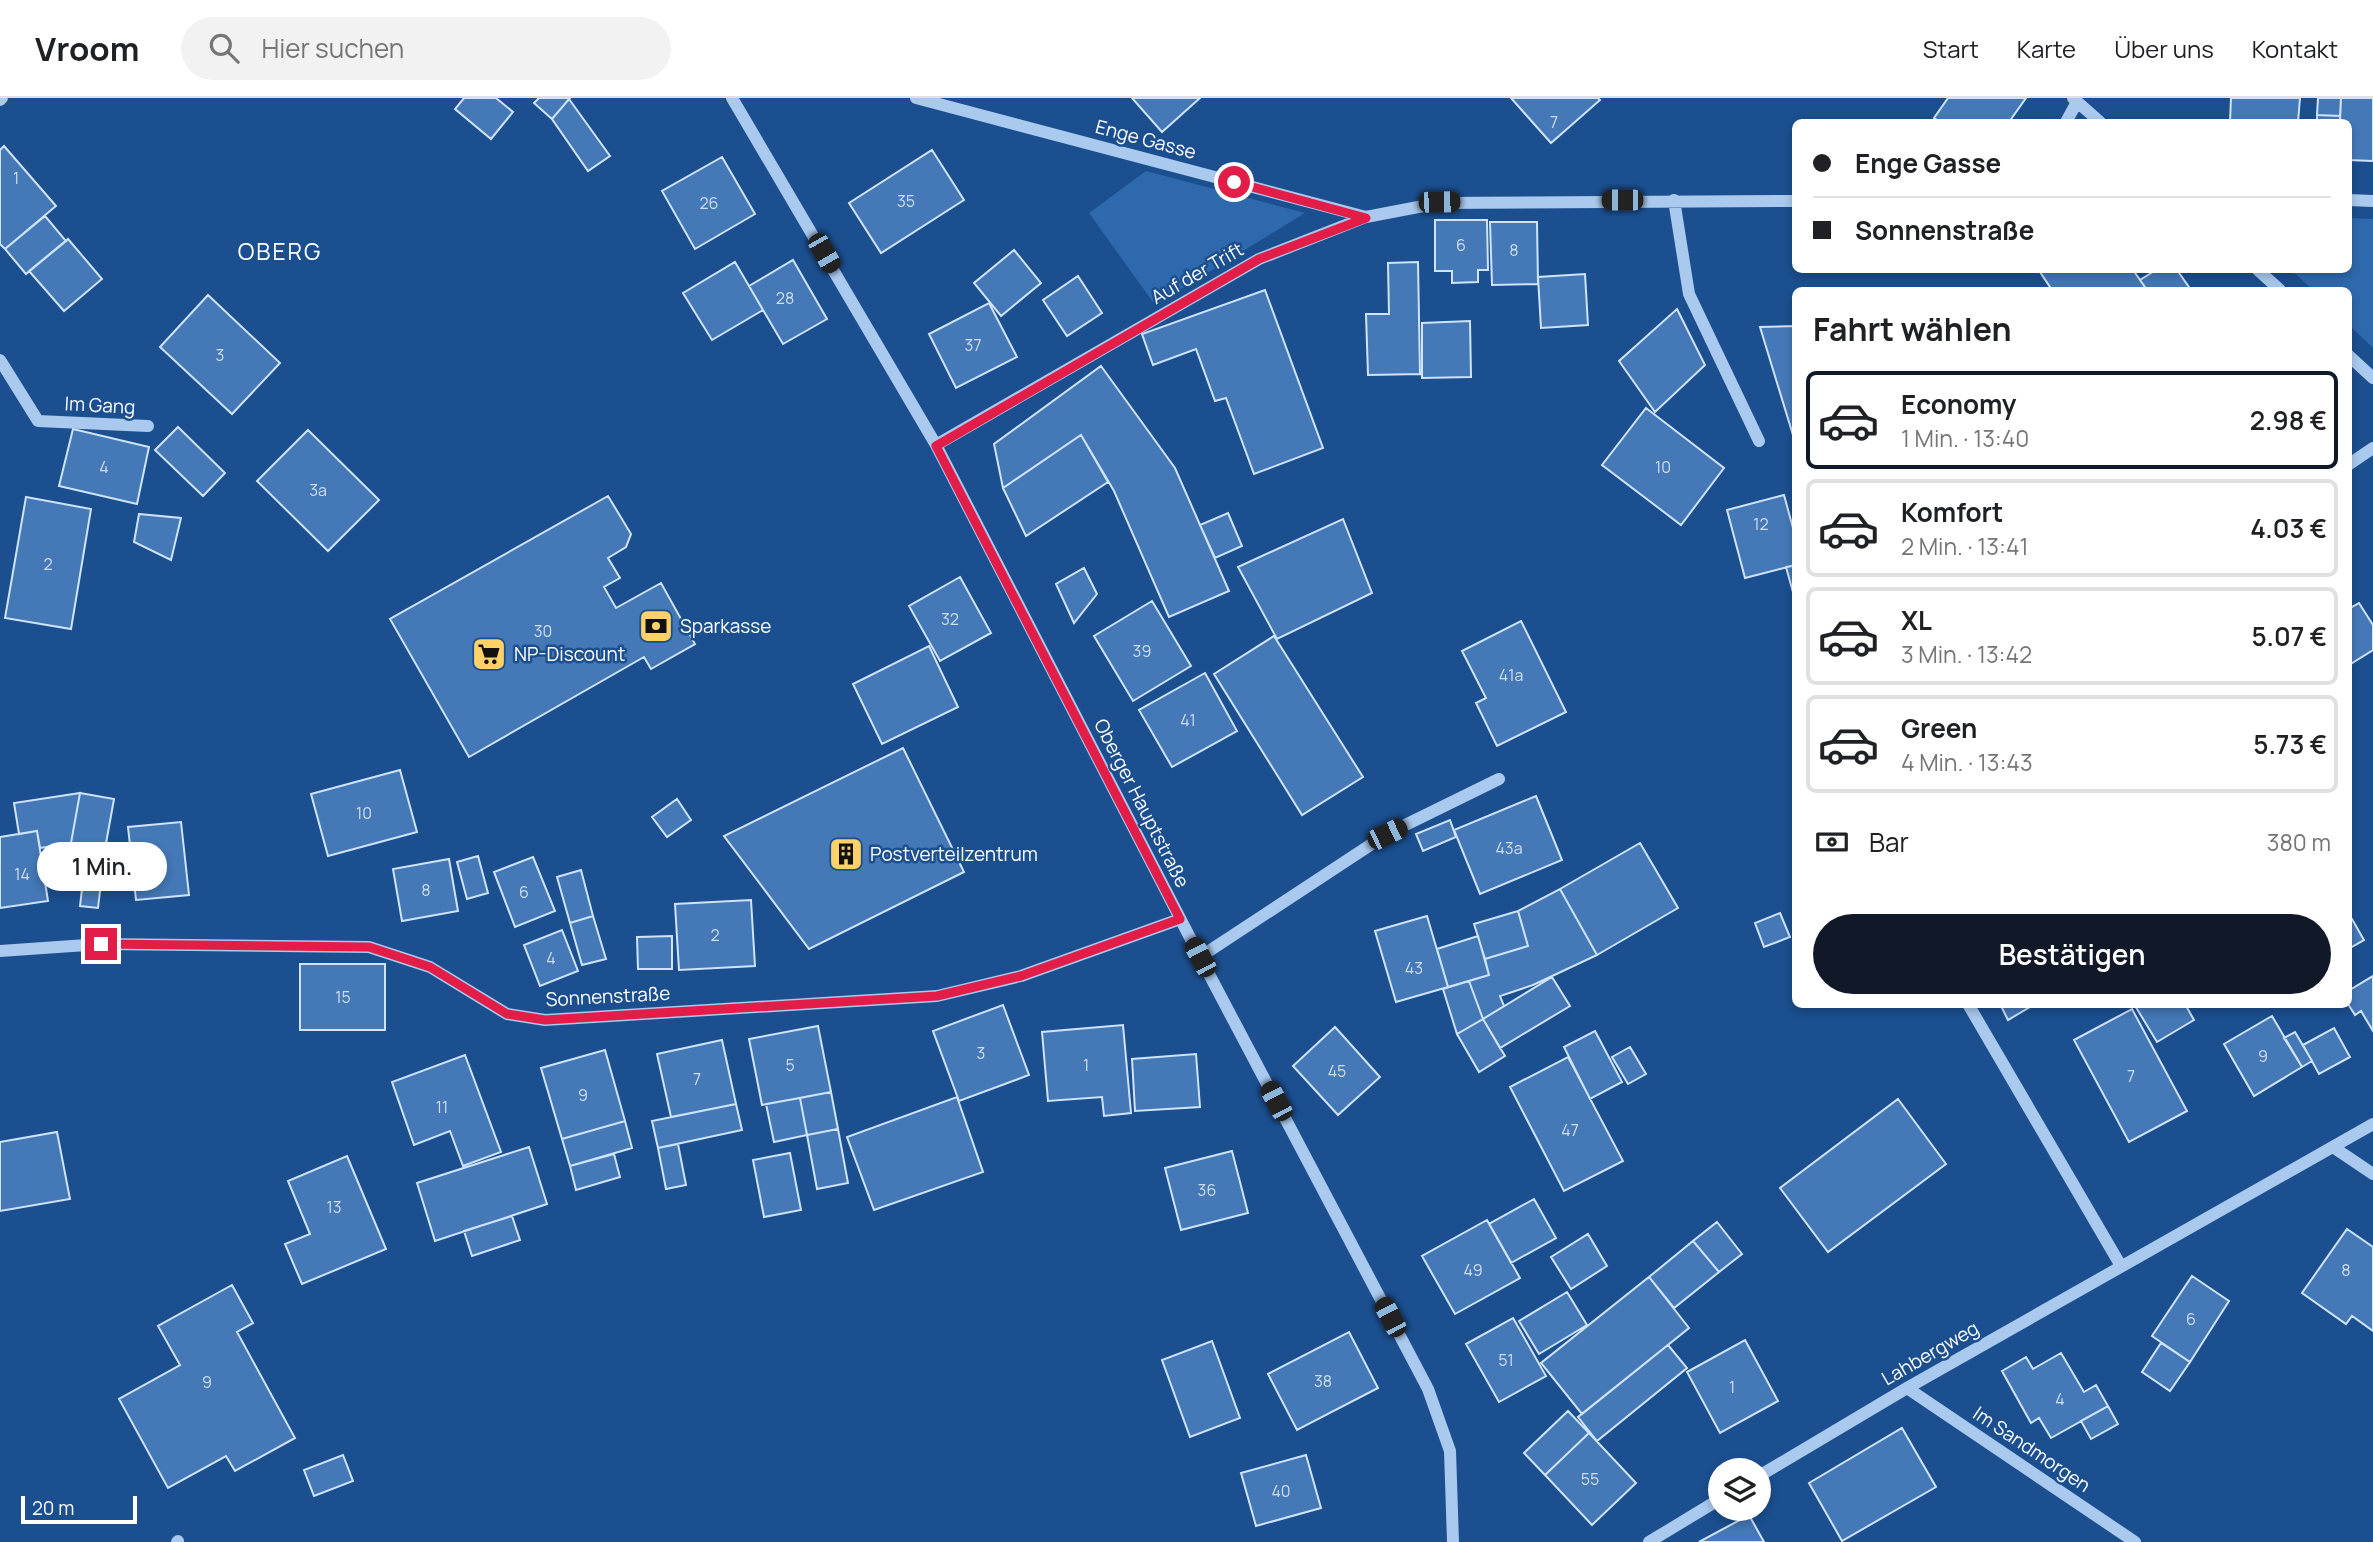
<!DOCTYPE html>
<html lang="de">
<head>
<meta charset="utf-8">
<style>
  body { margin:0; font-family:Manrope,sans-serif; background:#f2f2f2; color:#202124; height:100vh; display:flex; flex-direction:column; font-size:26px; white-space:nowrap }
  * { box-sizing:border-box; margin:0 }
  p { font-size:23px; color:#757577 }
  .icon { flex:none; width:38px; height:38px; fill:none; stroke:currentColor; stroke-width:2; stroke-linecap:round; stroke-linejoin:round }
  .map { position:relative; flex:1; overflow:hidden }
  .sheet { position:absolute; left:1792px; top:189px; width:560px; height:721px; display:flex; flex-direction:column; background:#fff; border-radius:10px; box-shadow:0 4px 10px #0003 }
  .sheet>* { flex:none }
  .guide { position:absolute; left:1792px; top:21px; width:560px; height:154px; border-radius:10px; box-shadow:0 4px 10px #0003; display:grid; align-content:center; height:154px; padding:0 21px; background:#fff }
  .controls { position:absolute; left:1708px; top:1360px; display:grid; gap:14px }
  .controls a { display:grid; place-items:center; width:63px; height:63px; border-radius:50%; background:#fff; box-shadow:0 4px 10px #0003; font-size:35px }
  .scale { position:absolute; left:21px; bottom:18px; width:116px; box-sizing:border-box; padding-left:7px; border:4px solid #fff; border-top:0; font-size:19px; line-height:24px; white-space:nowrap; color:#fff; -webkit-text-stroke:5px #1b4f8f; paint-order:stroke }
  .end { position:absolute; width:32px; height:32px; margin:-16px; border:9px solid #e11d48; background:#fff; box-shadow:0 0 0 4px #fff }
  .from { border-radius:50% }
  .bubble { position:absolute; height:49px; border-radius:24px; background:#fff; box-shadow:0 4px 10px #0003; font-size:23px; font-weight:600; line-height:49px; text-align:center }
  .car { position:absolute; width:21px; height:42px; margin:-21px -10px; border-radius:9px; box-shadow:0 0 5px 2px #0007; background:linear-gradient(#222 24%,#8ab4d8 0 40%,#222 0 76%,#8ab4d8 0 86%,#222 0) }
  .guide b { display:flex; align-items:center; gap:24px; height:66px; font-size:26px }
  .guide b+b { border-top:2px solid #e0e0e0 }
  .guide i { width:18px; height:18px; background:#202124 }
  ul { padding:0; list-style:none }
  li { display:flex; align-items:center; gap:21px; height:98px; margin:0 14px 10px; padding:0 7px; border:4px solid #e0e0e0; border-radius:10px }
  li div { flex:1 }
  li b { display:block; font-size:26px }
  li em { font-style:normal; font-weight:600 }
  li.on { border-color:#111827 }
  li>.icon { width:63px; height:63px; stroke-width:1.5 }
  h2 { padding:0 21px; font-size:32px; line-height:84px }
  .pay { display:flex; align-items:center; gap:18px; height:77px; padding:0 21px; font-size:26px }
  .pay p { margin-inline-start:auto }
  .action { display:flex; gap:14px; margin-top:auto; padding:14px 21px }
  .action a { flex:1; height:80px; border-radius:42px; background:#111827; color:#fff; font-size:28px; font-weight:600; line-height:80px; text-align:center }
  header { display:flex; align-items:center; gap:42px; box-sizing:border-box; height:98px; padding:0 35px; background:#fff; border-bottom:2px solid #e0e0e0 }
  header strong { font-size:33px }
  nav { display:flex; gap:38px; margin-inline-start:auto; font-size:24px }
  .search { width:490px; height:63px; background:#f2f2f2; display:flex; align-items:center; gap:18px; box-sizing:border-box; padding:0 24px; border-radius:38px; color:#757577; font-size:26px }
  .map>svg:first-child { display:block }
  .green { fill:#2e69ad }
  .building { fill:#4478b7; stroke:#cfe3fa; stroke-width:2 }
  .lines { fill:none; stroke-linecap:round; stroke-linejoin:round }
  .minor { stroke:#a9c9ee; stroke-width:12 }
  .route { stroke:#e11d48; stroke-width:9 }
  .labels { text-anchor:middle; stroke-width:5; stroke-linejoin:round; paint-order:stroke }
  .number-label { font-size:16px; fill:#d0dded }
  .street-label { font-size:19px; fill:#fff; stroke:#1b4f8f }
  .poi-label { font-size:19px; fill:#fff; stroke:#1b4f8f; text-anchor:start }
  .quarter-label { font-size:23px; letter-spacing:2px; fill:#fff; stroke:#1b4f8f }
</style>
</head>
<body>
<header>
<strong>Vroom</strong>
<div class="search"><svg class="icon" aria-label="search" viewBox="0 0 24 24"><circle cx="10" cy="10" r="6"/><path d="M15 15l6 6"/></svg>Hier suchen</div>
<nav><a>Start</a><a>Karte</a><a>Über uns</a><a>Kontakt</a></nav>
</header>
<div class="map">
<svg width="2373" height="1444" viewBox="0 0 2373 1444">
  <rect width="100%" height="100%" fill="#1b4f8f"/>
  <path class="green" d="M1146,73L1305,115L1155,207L1089,115Z
    M2349,120L2373,121V250L2349,227L2348,192H2313L2291,172H2348Z"/>
  <path class="building" d="M464,0H496L513,14L491,41L455,11Z
    M539,0H570L552,21L534,5Z
    M1132,0H1200L1162,34Z
    M1511,0H1598L1600,2L1551,45Z
    M1948,0H2026L2009,24H1940L1934,20Z
    M2231,0H2300L2298,24H2230Z
    M2318,0H2341L2340,18L2317,17Z
    M2341,0H2373V63L2348,62V24H2340Z
    M569,1L610,58L588,73L552,21Z
    M2317,17L2340,18V24H2317Z
    M4,48L56,108L5,151L0,146V52Z
    M932,52L964,102L881,155L849,105Z
    M722,59L755,116L695,151L662,93Z
    M45,118L66,143L26,176L5,151Z
    M1435,122H1487L1488,172H1478V184L1452,185V173H1435Z
    M1490,124H1537L1538,186L1492,187Z
    M68,141L102,181L64,213L29,173Z
    M1014,152L1041,185L1001,218L974,185Z
    M793,162L827,221L783,246L749,188Z
    M735,164L763,212L712,242L683,195Z
    M1418,164L1420,276L1368,277L1366,216H1389L1388,165Z
    M2043,172H2133L2147,192H2052L2040,174Z
    M2156,172H2177L2191,192H2147L2140,182Z
    M1585,176L1588,227L1541,230L1538,179Z
    M1078,178L1102,215L1067,238L1043,202Z
    M1265,192L1323,350L1254,376L1226,300L1215,303L1196,251L1153,267L1142,236Z
    M208,197L280,265L232,316L160,249Z
    M989,205L1017,259L956,290L929,236Z
    M1677,211L1705,267L1655,314L1619,263Z
    M1470,223L1471,279L1422,280V225Z
    M1796,228V347L1760,229Z
    M1101,268L1175,370L1229,493L1169,519L1114,393L1081,337L1003,390L994,346Z
    M1646,310L1724,370L1681,427L1602,367Z
    M178,329L225,375L203,398L155,352Z
    M73,331L149,349L137,406L59,388Z
    M308,332L379,402L328,453L257,383Z
    M1081,337L1108,384L1026,438L1003,390Z
    M1784,397L1796,441V467L1745,480L1727,412Z
    M608,398L631,436L626,449L608,460L620,480L604,489L616,510L661,485L695,546L651,571L644,559L469,659L390,521Z
    M26,399L91,411L71,531L5,520Z
    M1228,415L1242,448L1215,460L1200,427Z
    M139,416L181,420L171,462L134,444Z
    M1343,421L1372,495L1277,541L1238,469Z
    M1796,467V505L1786,469Z
    M1084,470L1097,496L1074,525L1056,486Z
    M960,479L991,535L940,563L909,508Z
    M1152,503L1191,568L1133,603L1094,538Z
    M2359,505L2373,527V552L2349,567L2348,511Z
    M1521,523L1566,614L1497,648L1476,605L1486,600L1462,553Z
    M1274,538L1363,679L1302,717L1214,576Z
    M929,548L958,609L882,646L853,586Z
    M1205,575L1237,633L1172,669L1139,612Z
    M903,650L964,774L809,851L724,738Z
    M400,672L417,734L328,758L311,696Z
    M80,695L114,701L105,751L71,745Z
    M80,695L71,745L40,750L37,733L19,736L14,705Z
    M1536,698L1562,762L1480,796L1454,732Z
    M677,701L691,722L667,739L652,719Z
    M1450,722L1456,739L1423,753L1416,736Z
    M181,724L189,797L136,802L128,729Z
    M37,733L48,803L0,810V739Z
    M1640,745L1678,810L1597,857L1560,791Z
    M86,757L104,759L98,810L80,808Z
    M478,758L488,795L467,801L457,764Z
    M533,759L555,813L515,829L494,774Z
    M449,761L458,813L402,823L393,771Z
    M581,772L593,818L570,825L557,779Z
    M1560,791L1597,857L1533,887L1500,898L1504,908L1483,921L1469,883L1489,877L1485,861L1528,848L1518,813Z
    M751,802L755,868L679,872L675,806Z
    M1518,813L1528,848L1485,861L1474,826Z
    M1780,815L1790,839L1764,849L1755,825Z
    M593,818L606,861L582,867L570,825Z
    M1427,818L1448,889L1396,904L1375,833Z
    M2352,821L2364,842L2348,851V823Z
    M562,832L578,873L540,888L524,847Z
    M672,838V871H638L637,839Z
    M1478,838L1489,877L1448,889L1437,851Z
    M300,866H385V932H300Z
    M2373,878V933L2361,913L2355,917L2348,906V893Z
    M1552,879L1570,908L1500,950L1483,921Z
    M1469,883L1483,921L1457,936L1443,891Z
    M2000,906H2035L2008,922Z
    M2134,906H2185L2194,922L2157,944Z
    M1003,907L1029,977L959,1003L933,933Z
    M2132,911L2187,1013L2129,1044L2074,942Z
    M2272,918L2302,969L2254,998L2224,946Z
    M1483,921L1505,958L1479,974L1457,936Z
    M1123,927L1131,1015L1104,1018L1102,999L1048,1003L1042,934Z
    M818,928L831,994L762,1007L749,941Z
    M1335,929L1380,979L1338,1017L1293,968Z
    M2334,930L2350,959L2319,976L2303,947Z
    M1595,933L1622,984L1590,1001L1564,949Z
    M2295,934L2312,963L2302,969L2284,940Z
    M722,942L736,1006L671,1019L657,956Z
    M1630,949L1646,976L1628,986L1612,959Z
    M605,952L625,1023L562,1041L541,970Z
    M1196,956L1200,1009L1135,1013L1132,961Z
    M465,957L501,1054L463,1068L450,1033L414,1047L392,984Z
    M1568,959L1623,1063L1564,1093L1510,989Z
    M831,994L838,1031L807,1037L800,1000Z
    M957,999L983,1074L874,1112L847,1039Z
    M800,1000L807,1037L774,1044L766,1006Z
    M1898,1001L1946,1066L1828,1154L1780,1090Z
    M736,1006L742,1032L658,1050L652,1023Z
    M625,1023L632,1050L570,1068L562,1041Z
    M838,1031L848,1085L817,1091L807,1037Z
    M57,1034L70,1101L0,1113V1044Z
    M678,1046L686,1087L666,1091L658,1050Z
    M529,1049L547,1106L435,1143L417,1085Z
    M1232,1053L1248,1115L1181,1132L1165,1070Z
    M790,1055L801,1112L764,1119L753,1062Z
    M614,1056L620,1079L576,1092L570,1068Z
    M347,1058L386,1151L302,1186L285,1146L310,1136L288,1083Z
    M1534,1101L1556,1140L1511,1165L1489,1126Z
    M512,1118L520,1142L472,1158L464,1133Z
    M1487,1122L1520,1180L1455,1216L1422,1158Z
    M1717,1124L1742,1156L1719,1174L1693,1143Z
    M2347,1131L2373,1149V1233L2352,1218L2346,1226L2302,1195Z
    M1588,1136L1607,1168L1571,1191L1551,1159Z
    M1693,1143L1719,1174L1674,1210L1649,1179Z
    M2192,1178L2229,1203L2190,1264L2152,1238Z
    M1649,1179L1689,1230L1582,1316L1541,1265Z
    M232,1187L253,1225L237,1234L295,1340L235,1373L226,1358L168,1390L119,1301L180,1267L158,1228Z
    M1567,1194L1587,1227L1539,1256L1519,1223Z
    M1513,1220L1546,1278L1499,1304L1466,1246Z
    M1349,1234L1378,1290L1297,1332L1268,1276Z
    M1745,1242L1778,1303L1720,1335L1687,1274Z
    M1212,1243L1240,1320L1190,1339L1162,1262Z
    M2161,1245L2190,1264L2170,1293L2142,1274Z
    M1668,1247L1687,1270L1597,1343L1578,1319Z
    M2061,1255L2084,1294L2096,1287L2108,1308L2051,1340L2039,1320L2031,1325L2002,1273L2026,1259L2033,1271Z
    M2108,1308L2118,1326L2091,1341L2081,1323Z
    M1568,1313L1589,1335L1545,1377L1524,1355Z
    M1902,1330L1936,1389L1842,1443L1809,1385Z
    M1589,1335L1636,1385L1592,1427L1545,1377Z
    M343,1357L353,1383L314,1398L304,1372Z
    M1306,1357L1321,1410L1256,1428L1241,1375Z
    M1749,1417L1764,1444H1699Z"/>
  <g class="lines">
    <path class="minor" d="M732,0L936,347L1200,859L1428,1291L1450,1353L1453,1444
      M916,0L1366,119
      M2073,0L2100,24
      M0,2L2,0
      M2066,24L2077,4
      M1674,102L1689,196L1759,343
      M2348,102L2373,103
      M2258,172L2280,192
      M2348,257L2373,280
      M0,262L38,323L148,328
      M936,347L1259,161L1366,119L1439,105L1796,103
      M2348,367L2373,350
      M0,853L101,846L369,849L430,869L507,916L545,922L937,898L1021,878L1180,821
      M1200,859L1387,736L1499,681
      M1968,906L2121,1168
      M2333,1049L2373,1076
      M1907,1290L2135,1444
      M1759,1378L1907,1290L2373,1026
      M177,1444L178,1443
      M1649,1444L1720,1401"/>
  </g>
  <g class="lines">
    <path class="route" d="M101,846L369,849L430,869L507,916L545,922L937,898L1021,878L1180,821L936,348L1259,161L1366,120L1234,84"/>
  </g>
  <defs>
    <g id="bank-square" transform="scale(1.75)"><rect x="-9" y="-9" width="18" height="18" rx="4" fill="#ffd166" stroke="#1b4f8f"/><path d="M-6-4H6V4H-6ZM0-2.3a2.3 2.3 0 1 0 0 4.6a2.3 2.3 0 1 0 0-4.6Z" fill="#111"/></g>
    <g id="supermarket-square" transform="scale(1.75)"><rect x="-9" y="-9" width="18" height="18" rx="4" fill="#ffd166" stroke="#1b4f8f"/><path d="M-6-5.5h2.5l.6 2H6L4.5 2H-2.5L-4.4-4H-6ZM-1.5 3.2a1.3 1.3 0 1 0 .1 0ZM3 3.2a1.3 1.3 0 1 0 .1 0Z" fill="#111"/></g>
    <g id="building-square" transform="scale(1.75)"><rect x="-9" y="-9" width="18" height="18" rx="4" fill="#ffd166" stroke="#1b4f8f"/><path d="M-4-6H4V6H1V3H-1V6H-4ZM-2.5-4.3h1.7v1.8h-1.7ZM.8-4.3h1.7v1.8H.8ZM-2.5-1h1.7V.8h-1.7ZM.8-1h1.7V.8H.8Z" fill="#111"/></g>
  </defs>
  <g fill-rule="evenodd">
    <use href="#bank-square" x="656" y="528"/>
    <use href="#supermarket-square" x="489" y="556"/>
    <use href="#building-square" x="846" y="756"/>
  </g>
  <g class="labels">
    <g class="number-label">
      <text x="1554" y="30">7</text>
      <text x="16" y="86">1</text>
      <text x="906" y="109">35</text>
      <text x="709" y="111">26</text>
      <text x="1461" y="153">6</text>
      <text x="1514" y="158">8</text>
      <text x="785" y="206">28</text>
      <text x="973" y="253">37</text>
      <text x="220" y="263">3</text>
      <text x="104" y="375">4</text>
      <text x="1663" y="375">10</text>
      <text x="318" y="398">3a</text>
      <text x="1761" y="432">12</text>
      <text x="48" y="472">2</text>
      <text x="950" y="527">32</text>
      <text x="543" y="539">30</text>
      <text x="1142" y="559">39</text>
      <text x="1511" y="583">41a</text>
      <text x="1188" y="628">41</text>
      <text x="364" y="721">10</text>
      <text x="1509" y="756">43a</text>
      <text x="22" y="782">14</text>
      <text x="426" y="798">8</text>
      <text x="524" y="800">6</text>
      <text x="715" y="843">2</text>
      <text x="551" y="866">4</text>
      <text x="1414" y="876">43</text>
      <text x="343" y="905">15</text>
      <text x="981" y="961">3</text>
      <text x="2263" y="964">9</text>
      <text x="790" y="973">5</text>
      <text x="1086" y="973">1</text>
      <text x="1337" y="979">45</text>
      <text x="2131" y="984">7</text>
      <text x="697" y="987">7</text>
      <text x="583" y="1003">9</text>
      <text x="442" y="1015">11</text>
      <text x="1570" y="1038">47</text>
      <text x="1207" y="1098">36</text>
      <text x="334" y="1115">13</text>
      <text x="1473" y="1178">49</text>
      <text x="2346" y="1178">8</text>
      <text x="2191" y="1227">6</text>
      <text x="1506" y="1268">51</text>
      <text x="1323" y="1289">38</text>
      <text x="207" y="1290">9</text>
      <text x="1732" y="1295">1</text>
      <text x="2060" y="1307">4</text>
      <text x="1590" y="1387">55</text>
      <text x="1281" y="1399">40</text>
    </g>
    <g class="street-label">
      <text transform="translate(1146 41) rotate(15)" y="7">Enge Gasse</text>
      <text transform="translate(1197 175) rotate(-30)" y="7">Auf der Trift</text>
      <text transform="translate(100 307) rotate(3)" y="7">Im Gang</text>
      <text transform="translate(1142 705) rotate(63)" y="7">Oberger Hauptstraße</text>
      <text transform="translate(608 898) rotate(-3)" y="7">Sonnenstraße</text>
      <text transform="translate(1930 1255) rotate(-30)" y="7">Lahbergweg</text>
      <text transform="translate(2032 1351) rotate(34)" y="7">Im Sandmorgen</text>
    </g>
    <g class="poi-label">
      <text x="680" y="535">Sparkasse</text>
      <text x="514" y="563">NP-Discount</text>
      <text x="870" y="763">Postverteilzentrum</text>
    </g>
    <g class="quarter-label">
      <text x="280" y="162">OBERG</text>
    </g>
  </g>
</svg>
<div class="controls">
<a><svg class="icon" aria-label="layers" viewBox="0 0 24 24"><path d="M12 4l9 5-9 5-9-5zM3 14l9 5 9-5"/></svg></a>
</div>
<div class="scale">20 m</div>
<i class="end from" style="left:1234px;top:84px"></i>
<i class="end" style="left:101px;top:846px"></i>
<div class="bubble" style="left:37px;top:744px;width:130px">1 Min.</div>
<i class="car" style="left:1622px;top:102px;rotate:270deg"></i>
<i class="car" style="left:1439px;top:104px;rotate:89deg"></i>
<i class="car" style="left:824px;top:155px;rotate:150deg"></i>
<i class="car" style="left:1387px;top:736px;rotate:64deg"></i>
<i class="car" style="left:1200px;top:859px;rotate:332deg"></i>
<i class="car" style="left:1276px;top:1003px;rotate:332deg"></i>
<i class="car" style="left:1390px;top:1219px;rotate:332deg"></i>
<div class="guide">
<b><i class="from"></i>Enge Gasse</b>
<b><i></i>Sonnenstraße</b>
</div>
<section class="sheet">
<h2>Fahrt wählen</h2>
<ul>
<li class="on"><svg class="icon" aria-label="car" viewBox="0 0 24 24"><path d="M5 17H2v-5l4-1 3-4h7l3 4 3 1v5h-3M9 17h6M6 11h13"/><circle cx="7" cy="17" r="2"/><circle cx="17" cy="17" r="2"/></svg><div><b>Economy</b><p>1 Min. · 13:40</p></div><em>2.98 €</em></li>
<li><svg class="icon" aria-label="car" viewBox="0 0 24 24"><path d="M5 17H2v-5l4-1 3-4h7l3 4 3 1v5h-3M9 17h6M6 11h13"/><circle cx="7" cy="17" r="2"/><circle cx="17" cy="17" r="2"/></svg><div><b>Komfort</b><p>2 Min. · 13:41</p></div><em>4.03 €</em></li>
<li><svg class="icon" aria-label="car" viewBox="0 0 24 24"><path d="M5 17H2v-5l4-1 3-4h7l3 4 3 1v5h-3M9 17h6M6 11h13"/><circle cx="7" cy="17" r="2"/><circle cx="17" cy="17" r="2"/></svg><div><b>XL</b><p>3 Min. · 13:42</p></div><em>5.07 €</em></li>
<li><svg class="icon" aria-label="car" viewBox="0 0 24 24"><path d="M5 17H2v-5l4-1 3-4h7l3 4 3 1v5h-3M9 17h6M6 11h13"/><circle cx="7" cy="17" r="2"/><circle cx="17" cy="17" r="2"/></svg><div><b>Green</b><p>4 Min. · 13:43</p></div><em>5.73 €</em></li>
</ul>
<div class="pay"><svg class="icon" aria-label="cash" viewBox="0 0 24 24"><path d="M3 7h18v10H3z"/><circle cx="12" cy="12" r="2"/></svg>Bar<p>380 m</p></div>
<div class="action"><a>Bestätigen</a></div>
</section>
</div>
</body>
</html>
